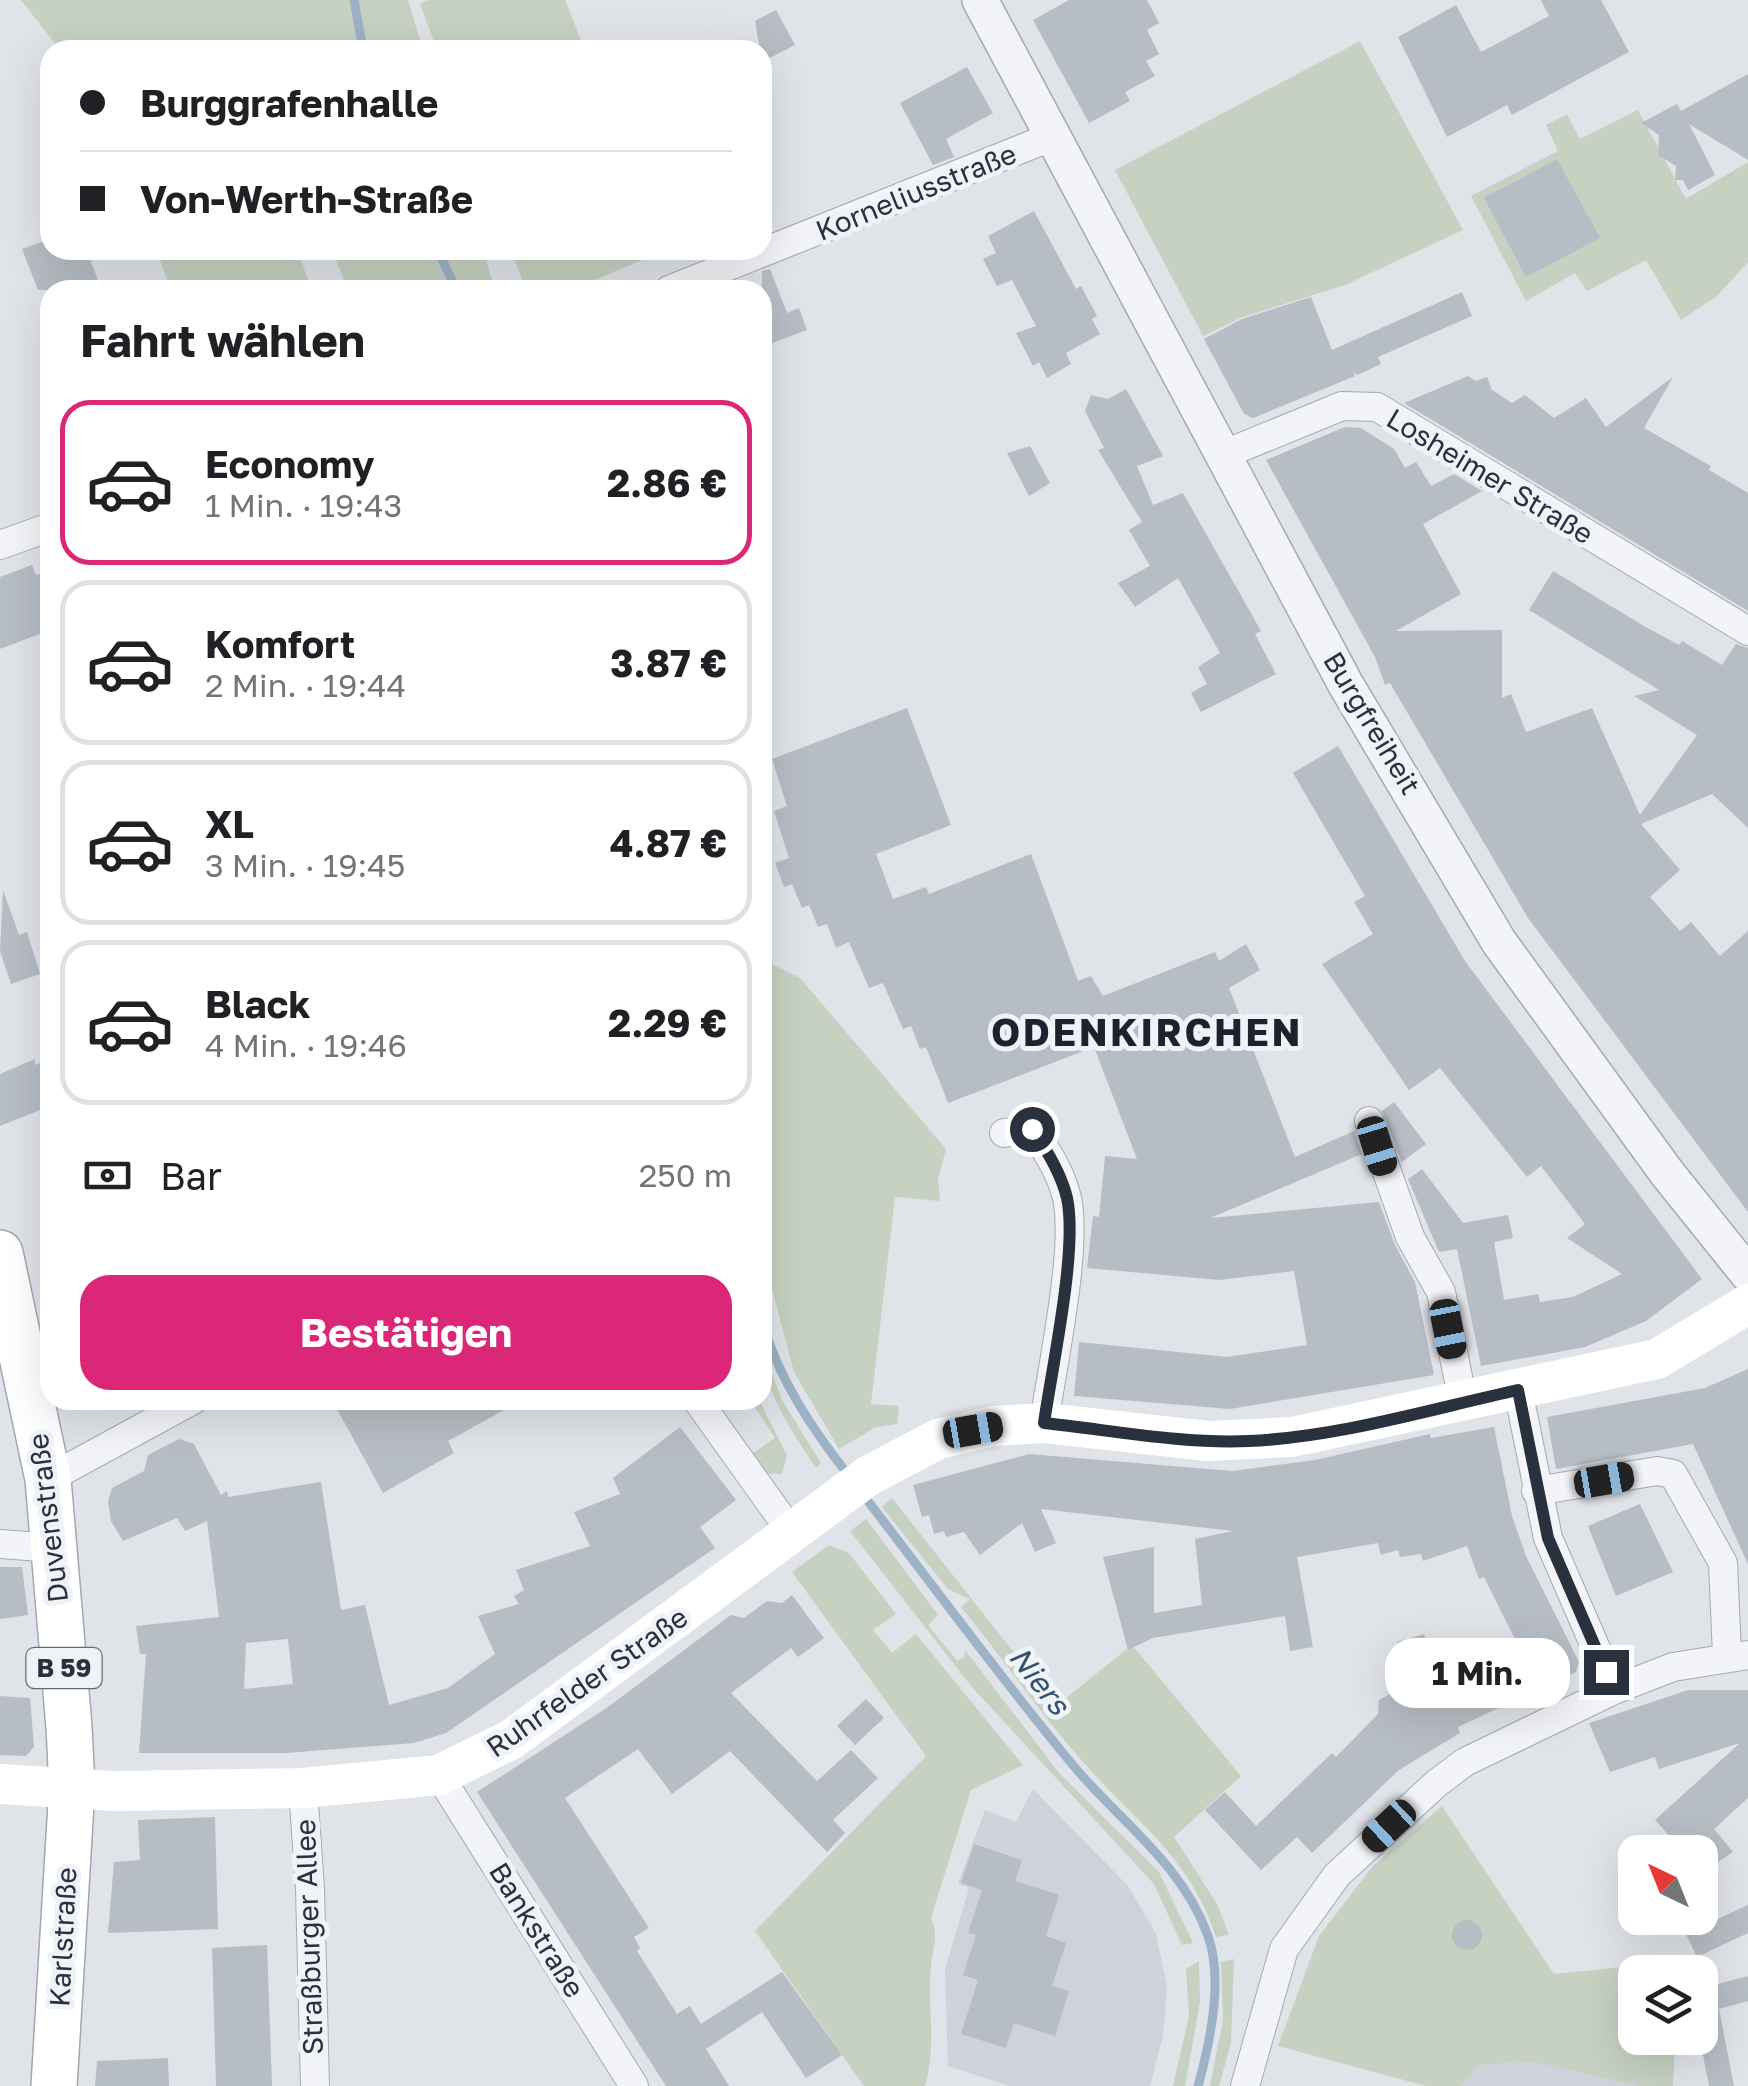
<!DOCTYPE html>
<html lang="de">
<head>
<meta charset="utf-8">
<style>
  body { margin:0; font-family:"Golos Text",sans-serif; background:#f6f6f6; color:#202124; height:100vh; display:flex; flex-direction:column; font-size:38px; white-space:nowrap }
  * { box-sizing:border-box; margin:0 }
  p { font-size:32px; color:#757577 }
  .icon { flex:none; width:55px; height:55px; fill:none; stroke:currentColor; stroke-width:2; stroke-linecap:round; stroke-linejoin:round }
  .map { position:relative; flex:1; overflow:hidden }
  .panel { position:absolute; left:40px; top:280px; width:732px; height:1130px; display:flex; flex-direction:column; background:#fff; border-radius:30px; box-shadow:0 10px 40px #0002 }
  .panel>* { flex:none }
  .hud { position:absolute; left:40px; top:40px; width:732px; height:220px; border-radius:30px; box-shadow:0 10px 40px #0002; display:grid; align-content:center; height:220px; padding:0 40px; background:#fff }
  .needle { width:65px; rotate:317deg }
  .tools { position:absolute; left:1618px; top:1835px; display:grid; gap:20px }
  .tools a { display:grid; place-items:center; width:100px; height:100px; border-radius:20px; background:#fff; box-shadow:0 10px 40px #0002; font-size:50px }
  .end { position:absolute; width:45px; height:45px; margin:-22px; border:12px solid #29313e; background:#fff; box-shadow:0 0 0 5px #fff }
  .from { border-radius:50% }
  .bubble { position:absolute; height:70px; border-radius:30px; background:#fff; box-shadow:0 10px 40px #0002; font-size:32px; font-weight:700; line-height:70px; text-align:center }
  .car { position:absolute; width:30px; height:60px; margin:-30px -15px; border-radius:12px; box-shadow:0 0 8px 2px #0007; background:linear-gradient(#222 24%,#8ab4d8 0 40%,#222 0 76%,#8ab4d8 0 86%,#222 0) }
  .hud b { display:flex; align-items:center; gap:35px; height:95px; font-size:38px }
  .hud b+b { border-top:2px solid #e0e0e0 }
  .hud i { width:25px; height:25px; background:#202124 }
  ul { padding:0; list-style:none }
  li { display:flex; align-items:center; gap:30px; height:165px; margin:0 20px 15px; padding:0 20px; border:5px solid #e0e0e0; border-radius:30px }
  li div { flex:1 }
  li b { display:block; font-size:38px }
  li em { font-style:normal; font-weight:700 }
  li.selected { border-color:#db2777 }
  li>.icon { width:90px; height:90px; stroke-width:1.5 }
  h2 { padding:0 40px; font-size:45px; line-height:120px }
  .pay { display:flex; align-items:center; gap:25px; height:110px; padding:0 40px; font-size:38px }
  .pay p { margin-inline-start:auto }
  .primary-button { display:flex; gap:20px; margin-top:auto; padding:20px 40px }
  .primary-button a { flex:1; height:115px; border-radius:30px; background:#db2777; color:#fff; font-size:40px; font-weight:700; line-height:115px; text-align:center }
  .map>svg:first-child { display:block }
  .built { fill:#ced2da }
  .green { fill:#c6d1c1 }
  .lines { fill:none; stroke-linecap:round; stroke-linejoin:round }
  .stream { stroke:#9db2c6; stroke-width:9 }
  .building { fill:#b7bdc4; fill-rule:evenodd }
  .minor-casing { stroke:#a5aab2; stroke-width:30 }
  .tertiary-casing { stroke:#a5aab2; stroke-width:38 }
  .primary-casing { stroke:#a0a8b3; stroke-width:48 }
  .minor { stroke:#f2f4f7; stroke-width:28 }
  .tertiary { stroke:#f2f4f7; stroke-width:35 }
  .secondary { stroke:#fff; stroke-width:40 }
  .primary { stroke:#fff; stroke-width:45 }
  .route { stroke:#29313e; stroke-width:12 }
  .labels { text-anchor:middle; stroke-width:10; stroke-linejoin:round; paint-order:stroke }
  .shield { fill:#eff2f6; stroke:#646b75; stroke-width:2.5 }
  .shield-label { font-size:25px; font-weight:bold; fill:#29313e }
  .street-label { font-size:28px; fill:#29313e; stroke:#eff2f6 }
  .water-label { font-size:30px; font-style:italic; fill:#365170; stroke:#eff2f6 }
  .district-label { font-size:38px; font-weight:bold; letter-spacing:2.5px; fill:#1c232f; stroke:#eff2f6 }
</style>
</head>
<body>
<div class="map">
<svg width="1748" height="2086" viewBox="0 0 1748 2086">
  <rect width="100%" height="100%" fill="#e0e3e8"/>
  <path class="built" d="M1033,1789L1128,1886L1156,1934L1167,1986L1163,2036L1150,2086H1009L948,2066L945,1970L969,1888L958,1884L985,1810L1016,1822Z
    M1533,2062L1639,2086H1462L1477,2065Z"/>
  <path class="green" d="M21,0H408L423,50H256L252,40L228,50H60Z
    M429,0H565L585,50H437L420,4Z
    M1360,41L1463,230L1345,285L1243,317L1203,336L1115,170Z
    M1638,110L1686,199L1748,162V262L1717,296L1681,320L1646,260L1587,291L1575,273L1526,301L1471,196L1558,151L1546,125L1567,114L1580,139Z
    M156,250H297L312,290H171Z
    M332,250H483L495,290H348Z
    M511,250H655L656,254L572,290H526Z
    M763,960L800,978L946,1149L938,1179L940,1201L895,1197L871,1404L899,1406L897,1424L876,1427L839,1449L794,1372L763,1255Z
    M762,1347L782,1400L821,1463L816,1468C793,1432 762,1390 762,1347Z
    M750,1400H759L787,1455L782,1474H767L752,1454L775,1438Z
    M892,1498L1056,1706L1132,1645L1241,1776L1174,1837L1217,1904L1229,1935L1216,1937C1190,1857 1137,1823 1084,1763C1040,1714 1003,1658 961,1607L970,1599L948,1589L882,1507Z
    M866,1519L938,1615L928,1625L957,1661L964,1658L965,1650L1060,1774L1159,1872L1193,1943L1182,1945L1154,1884L972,1687L850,1531Z
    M829,1545L849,1553L896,1614L873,1630L892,1653L916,1634L1023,1765L971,1790L931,1918C939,1938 933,1945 931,1965C927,2006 937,2045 925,2086H864L755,1931L926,1756L792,1572Z
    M1442,1806L1554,1974L1662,1963L1669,1972H1635V2038H1675L1673,2086H1639L1533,2062L1477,2065L1462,2086H1426L1278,2046L1319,1936L1373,1866Z
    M1234,1959L1231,2043L1219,2086H1210L1223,2020L1221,1962Z
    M1199,1961L1200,2002L1185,2086H1173L1189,2016L1186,1969Z"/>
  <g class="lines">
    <path class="stream" d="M354,0L363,50
      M438,250L456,290
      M762,1321C778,1378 812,1429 849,1476
      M861,1492C931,1583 999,1676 1072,1764C1119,1821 1182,1863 1208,1936C1224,1980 1210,2043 1198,2086"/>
  </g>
  <path class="building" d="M1069,0H1147L1159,23L1147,30L1159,54L1146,61L1155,76L1125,92L1130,101L1089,123L1033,20Z
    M1541,0H1601L1629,52L1512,115L1507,105L1447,137L1398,37L1456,5L1481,52L1549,16Z
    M776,10L795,45L762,62L755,21Z
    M967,67L993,113L946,139L954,157L933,165L900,103Z
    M1748,74V160L1689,124L1715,175L1688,190L1683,180H1675L1676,166L1658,155L1659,135L1641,123L1677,104L1681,111Z
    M1557,159L1600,238L1526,277L1484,198Z
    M1034,211L1076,289L1081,286L1097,316L1092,319L1100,334L1066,353L1071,364L1047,378L1039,362L1033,366L1016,333L1036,326L1012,280L997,286L983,259L996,253L988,236Z
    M50,239V250L88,254L102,290H38L22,249Z
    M770,269L787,313L799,308L807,330L762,347V271Z
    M1462,292L1472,316L1378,357L1381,364L1357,375L1352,371L1355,376L1253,418L1244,414L1204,339L1242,319L1311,297L1332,350Z
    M1468,376L1476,381L1487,377L1492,390L1512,403L1525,395L1554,418L1586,398L1606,427L1673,377L1644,428L1711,466L1709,470L1748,493V611L1404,403Z
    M1126,389L1163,456L1137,466L1153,505L1183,493L1261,631L1255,634L1276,674L1201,712L1191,693L1207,684L1198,667L1220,653L1178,578L1135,607L1118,583L1150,566L1129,530L1142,522L1098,450L1104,448L1085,411L1091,395L1108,399Z
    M1345,427L1361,428L1394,449L1405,468L1416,462L1431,486L1454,474L1482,491L1423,524L1461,594L1396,631L1502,630V698L1511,694L1526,732L1592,708L1640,815L1697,735L1634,696L1659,690L1529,610L1553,571L1644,626L1679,645L1682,641L1722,665L1736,644L1748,648V828L1712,794L1641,824L1680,870L1650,897L1680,931L1691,922L1720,956L1748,931V1212L1528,918L1390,683L1385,685L1375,657L1266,460Z
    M1030,446L1050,483L1029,496L1007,453Z
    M32,565L36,575L50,570V630L0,649V577Z
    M907,708L951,825L876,854L893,899L926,887L929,894L1031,854L1078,981L1091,976L1103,996L1215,952L1219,961L1246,944L1260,970L1229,988L1295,1157L1354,1131L1362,1154L1210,1218L1379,1202L1395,1245L1415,1282L1434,1375L1230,1409L1074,1396L1079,1342L1227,1357L1307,1345L1294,1271L1219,1280L1087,1268L1093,1216L1099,1217L1105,1156L1137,1159L1094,1047L948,1103L926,1047L920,1049L911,1026L903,1029L883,983L869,988L849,942L836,948L827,924L818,927L809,905L802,908L792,884L784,887L775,863L789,858L774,811L787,806L772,759Z
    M1338,746L1465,961L1702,1279L1646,1321L1585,1347L1481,1366L1457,1249L1439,1252L1408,1179L1422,1169L1463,1223L1508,1215L1513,1238L1494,1242L1504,1300L1538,1294L1540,1302L1573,1297L1622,1274L1567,1238L1585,1224L1541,1166L1527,1177L1440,1068L1409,1090L1322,964L1373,934L1354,902L1365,896L1293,773Z
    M3,890L19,935L27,932L40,974L11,984L0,951Z
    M35,1059V1065L50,1059V1106L0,1126V1074Z
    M1394,1102L1426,1144L1402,1162L1382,1111Z
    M1748,1369V1564L1693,1444L1556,1469L1547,1417L1705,1388Z
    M332,1400H522L448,1441L454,1453L383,1493Z
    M680,1427L736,1500L700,1527L715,1548L446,1733L414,1743L286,1753H139L146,1654H140L136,1626L219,1617L207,1521L185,1531L177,1518L123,1541L111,1521L108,1501L112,1488L144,1471L148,1455L179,1439L194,1444L221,1495L227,1491L228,1497L321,1482L341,1610L365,1605L389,1705L448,1688L495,1654L478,1616L519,1604L514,1596L524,1590L516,1570L590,1546L574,1512L620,1494L613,1478ZM288,1639L293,1684L244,1689L246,1643Z
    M1494,1427L1512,1516L1526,1556L1579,1662L1576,1672L1458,1727L1460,1733L1399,1770L1312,1853L1297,1837L1261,1870L1205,1810L1225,1792L1256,1826L1332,1753L1336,1757L1378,1714L1379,1700L1410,1683L1397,1642L1424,1634L1441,1677L1515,1639L1484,1577L1479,1579L1467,1546L1423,1561L1421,1554L1400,1557L1398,1550L1381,1555L1378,1543L1297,1557L1313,1647L1290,1651L1285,1616L1153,1638L1128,1650L1103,1557L1154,1547V1613L1202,1605L1195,1539L1233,1531L1041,1509L1056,1543L1035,1552L1022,1523L980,1555L964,1532L946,1537L944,1531L934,1534L929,1515L922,1517L913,1485L1029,1454L1232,1471L1315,1460L1430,1434L1431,1438Z
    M1640,1504L1673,1572L1616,1596L1588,1526Z
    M0,1567H22L28,1615L0,1619Z
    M792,1595L824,1638L798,1657L791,1648L731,1693L817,1781L851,1750L878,1778L833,1820L845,1833L827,1852L730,1751L672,1794L638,1749L565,1798L649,1928L634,1937L640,1948L637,1951L677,2014L690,2006L701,2024L782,1972L842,2055L806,2078L762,2012L706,2049L729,2086H666L477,1792L608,1707L731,1615L744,1618L767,1601L782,1603Z
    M1688,1690H1748V1798L1714,1829L1733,1852L1700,1874V1852H1684L1655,1820L1740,1743L1659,1769L1655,1757L1610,1772L1589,1723Z
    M0,1696L30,1698L34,1747L26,1756L0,1755Z
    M866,1699L884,1718L855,1745L837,1726Z
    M215,1817L218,1929L108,1933L114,1862L140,1860L138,1820Z
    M974,1844L1022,1860L1015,1881L1059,1895L1046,1936L1066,1943L1052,1986L1069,1991L1055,2036L1014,2023L1006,2048L961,2034L978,1980L963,1975L976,1935L968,1933L982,1890L961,1883Z
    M1748,1905V1933L1697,1957L1681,1924L1702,1914L1707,1924Z
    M1452 1935a15 15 0 1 1 30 0a15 15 0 1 1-30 0Z
    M267,1945L272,2086H216L212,1948Z
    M1712,1971L1714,1985L1748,1976V2001L1719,2009L1734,2086H1709L1700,2040V1972Z
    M168,2058L169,2086H95L97,2061Z"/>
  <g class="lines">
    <g class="minor-casing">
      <path id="minor" d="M669,290L1051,137
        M1220,456L1342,406L1377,407L1748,631
        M0,545L50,527
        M1369,1121L1410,1237L1441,1292L1463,1402
        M1004,1133L1031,1129C1047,1150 1061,1173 1067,1198C1078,1249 1052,1367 1044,1423
        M1518,1390L1548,1538L1614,1690
        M697,1400L792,1533
        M48,1479L193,1400
        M1536,1491L1657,1471L1673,1474L1723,1563L1727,1655
        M0,1544L54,1548
        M439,1775L634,2086
        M303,1788L310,1889L315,2086
        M1245,2086L1284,1949L1337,1875L1437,1783L1465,1762L1614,1690L1673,1667L1748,1655"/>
    </g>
    <g class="tertiary-casing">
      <path id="tertiary" d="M980,0L1346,685L1499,942L1667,1173L1748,1274"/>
    </g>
    <g class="primary-casing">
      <path id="primary" d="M0,1253L48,1479L69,1727L72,1787L54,2086"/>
    </g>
    <use href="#minor" class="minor"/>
    <use href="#tertiary" class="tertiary"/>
    <path class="secondary" d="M0,1784L116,1791L303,1788L439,1775L512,1739L868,1476L938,1439L993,1426L1044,1423L1208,1441L1292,1437L1657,1359L1748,1304"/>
    <use href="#primary" class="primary"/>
  </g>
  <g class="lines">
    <path class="route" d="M1032,1129C1047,1150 1061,1173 1067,1198C1078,1249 1052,1367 1044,1423C1111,1430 1181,1444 1249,1441C1339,1437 1431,1409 1518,1390L1548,1538L1606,1672"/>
  </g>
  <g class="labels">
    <rect class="shield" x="26.5" y="1648" width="75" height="40" rx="8"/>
    <g class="shield-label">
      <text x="64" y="1677">B 59</text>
    </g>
    <g class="street-label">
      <text transform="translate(916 192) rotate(-22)" y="10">Korneliusstraße</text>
      <text transform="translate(1490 476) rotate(31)" y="10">Losheimer Straße</text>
      <text transform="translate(1372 723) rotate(59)" y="10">Burgfreiheit</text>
      <text transform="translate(48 1518) rotate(-97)" y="10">Duvenstraße</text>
      <text transform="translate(587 1682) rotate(-35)" y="10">Ruhrfelder Straße</text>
      <text transform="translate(537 1930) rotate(58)" y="10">Bankstraße</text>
      <text transform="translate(63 1937) rotate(-87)" y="10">Karlstraße</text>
      <text transform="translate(309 1937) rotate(-92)" y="10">Straßburger Allee</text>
    </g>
    <g class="water-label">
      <text transform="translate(1039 1681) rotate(52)" y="10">Niers</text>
    </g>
    <g class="district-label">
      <text x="1147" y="1046">ODENKIRCHEN</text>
    </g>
  </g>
</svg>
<div class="tools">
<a><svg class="needle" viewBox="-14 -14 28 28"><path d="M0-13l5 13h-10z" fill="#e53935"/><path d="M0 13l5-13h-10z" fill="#757577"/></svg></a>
<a><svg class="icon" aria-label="layers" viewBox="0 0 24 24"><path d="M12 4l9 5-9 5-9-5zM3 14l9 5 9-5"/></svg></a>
</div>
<i class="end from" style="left:1032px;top:1129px"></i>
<i class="end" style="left:1606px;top:1672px"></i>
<div class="bubble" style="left:1385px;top:1638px;width:185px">1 Min.</div>
<i class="car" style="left:1377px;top:1146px;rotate:163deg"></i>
<i class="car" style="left:1448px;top:1329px;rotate:169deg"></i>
<i class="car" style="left:973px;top:1430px;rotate:80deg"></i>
<i class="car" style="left:1604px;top:1480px;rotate:80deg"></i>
<i class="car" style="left:1389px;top:1826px;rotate:227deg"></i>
<div class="hud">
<b><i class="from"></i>Burggrafenhalle</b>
<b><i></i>Von-Werth-Straße</b>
</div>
<section class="panel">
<h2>Fahrt wählen</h2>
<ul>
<li class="selected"><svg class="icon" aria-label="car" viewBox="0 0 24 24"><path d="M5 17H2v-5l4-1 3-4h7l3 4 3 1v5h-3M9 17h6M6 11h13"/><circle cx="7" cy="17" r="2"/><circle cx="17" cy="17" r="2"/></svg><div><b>Economy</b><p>1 Min. · 19:43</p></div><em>2.86 €</em></li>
<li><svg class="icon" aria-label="car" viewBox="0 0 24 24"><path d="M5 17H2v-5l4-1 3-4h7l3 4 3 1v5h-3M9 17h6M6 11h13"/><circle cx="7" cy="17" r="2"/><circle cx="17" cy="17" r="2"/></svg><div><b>Komfort</b><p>2 Min. · 19:44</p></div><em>3.87 €</em></li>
<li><svg class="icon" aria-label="car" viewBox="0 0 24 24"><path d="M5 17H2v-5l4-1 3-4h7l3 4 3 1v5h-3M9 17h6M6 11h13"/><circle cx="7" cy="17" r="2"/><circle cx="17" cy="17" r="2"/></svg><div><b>XL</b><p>3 Min. · 19:45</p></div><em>4.87 €</em></li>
<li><svg class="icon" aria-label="car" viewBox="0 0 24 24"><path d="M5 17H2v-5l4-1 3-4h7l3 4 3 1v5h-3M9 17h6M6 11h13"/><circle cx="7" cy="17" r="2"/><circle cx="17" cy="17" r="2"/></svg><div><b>Black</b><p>4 Min. · 19:46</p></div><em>2.29 €</em></li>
</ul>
<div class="pay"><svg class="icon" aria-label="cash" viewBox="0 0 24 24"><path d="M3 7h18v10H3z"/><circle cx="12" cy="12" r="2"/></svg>Bar<p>250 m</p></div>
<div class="primary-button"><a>Bestätigen</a></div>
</section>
</div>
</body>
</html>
